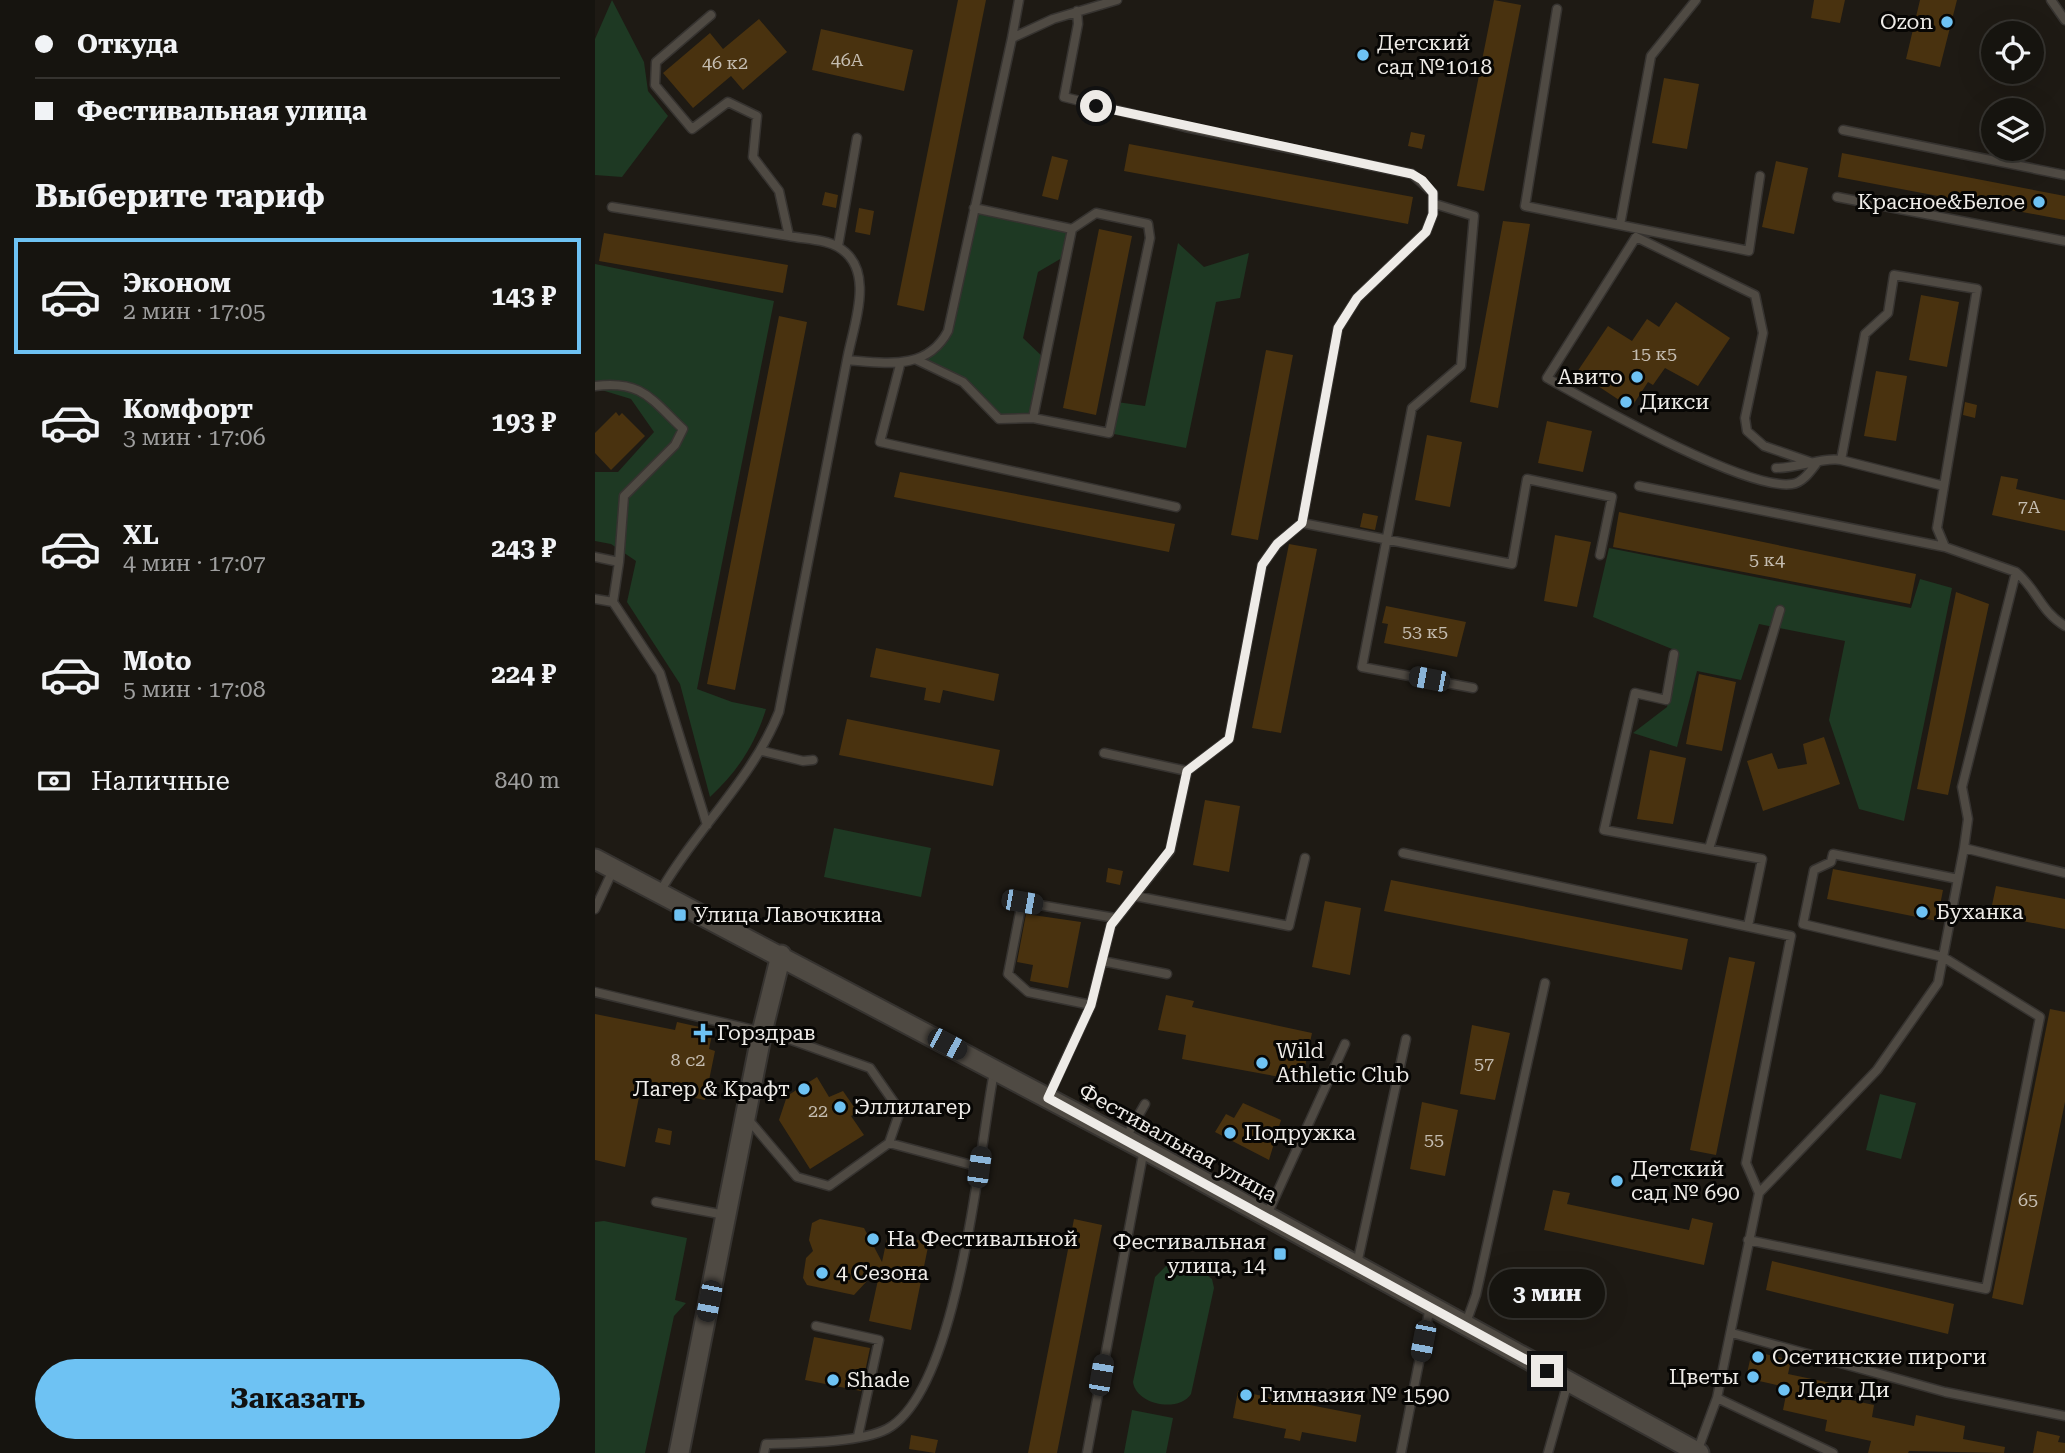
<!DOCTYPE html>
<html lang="ru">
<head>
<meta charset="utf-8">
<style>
  body { margin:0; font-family:"Roboto Serif",serif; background:#23211d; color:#f1f3f6; height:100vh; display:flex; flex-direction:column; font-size:26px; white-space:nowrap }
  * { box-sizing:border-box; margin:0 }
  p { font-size:23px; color:#9e9e9e }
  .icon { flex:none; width:38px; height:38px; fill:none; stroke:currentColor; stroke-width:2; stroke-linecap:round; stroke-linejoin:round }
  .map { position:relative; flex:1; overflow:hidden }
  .details { display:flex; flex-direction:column; background:#16140f; width:595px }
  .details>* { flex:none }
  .hud { display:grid; align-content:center; height:154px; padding:0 35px; background:#16140f }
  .controls { position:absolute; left:1386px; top:21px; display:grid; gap:14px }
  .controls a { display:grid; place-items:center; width:63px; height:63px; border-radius:50%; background:#16140f; box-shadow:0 7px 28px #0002,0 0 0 2px #35332f; font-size:35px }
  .end { position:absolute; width:32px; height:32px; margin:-16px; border:9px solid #eeebe7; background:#111; box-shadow:0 0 0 4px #111 }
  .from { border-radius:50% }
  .bubble { position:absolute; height:49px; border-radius:24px; background:#16140f; box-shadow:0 7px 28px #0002,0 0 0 2px #35332f; font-size:23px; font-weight:700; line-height:49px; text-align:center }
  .car { position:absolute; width:21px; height:42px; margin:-21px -10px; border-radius:9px; box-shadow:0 0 5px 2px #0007; background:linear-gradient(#222 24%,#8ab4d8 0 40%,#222 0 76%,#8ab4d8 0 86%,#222 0) }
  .hud b { display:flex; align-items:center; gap:24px; height:66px; font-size:26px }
  .hud b+b { border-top:2px solid #35332f }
  .hud i { width:18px; height:18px; background:#f1f3f6 }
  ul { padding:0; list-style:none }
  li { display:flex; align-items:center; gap:21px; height:116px; margin:0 14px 10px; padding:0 21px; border:4px solid transparent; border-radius:0px }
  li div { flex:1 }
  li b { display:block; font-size:26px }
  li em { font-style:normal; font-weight:700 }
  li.active { border-color:#6ec2f3 }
  li>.icon { width:63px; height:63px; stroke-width:1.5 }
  h2 { padding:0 35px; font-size:32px; line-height:84px }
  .pay { display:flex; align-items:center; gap:18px; height:77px; padding:0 35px; font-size:26px }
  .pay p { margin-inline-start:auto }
  .cta { display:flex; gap:14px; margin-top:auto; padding:14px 35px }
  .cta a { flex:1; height:80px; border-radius:42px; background:#6ec2f3; color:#111; font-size:28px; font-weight:700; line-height:80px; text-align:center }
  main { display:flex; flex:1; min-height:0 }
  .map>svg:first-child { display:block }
  .green { fill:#1e3923 }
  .building { fill:#49320f }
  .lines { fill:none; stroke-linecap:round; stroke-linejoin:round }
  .service-casing { stroke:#363330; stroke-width:11 }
  .tertiary-casing { stroke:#363330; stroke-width:23 }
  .service { stroke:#4f4a43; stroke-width:8 }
  .tertiary { stroke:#4f4a43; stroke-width:19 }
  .route { stroke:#eeebe7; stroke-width:9 }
  .poi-dot { fill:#6ec2f3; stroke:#070604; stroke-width:2.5 }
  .labels { text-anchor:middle; stroke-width:6; stroke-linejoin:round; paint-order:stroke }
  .number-label { font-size:18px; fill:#c5bdb1 }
  .poi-label { font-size:21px; fill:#eeebe7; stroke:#070604; text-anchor:start }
  .street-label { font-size:21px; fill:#eeebe7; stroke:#070604 }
</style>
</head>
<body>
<main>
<section class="details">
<div class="hud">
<b><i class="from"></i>Откуда</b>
<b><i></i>Фестивальная улица</b>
</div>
<h2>Выберите тариф</h2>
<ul>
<li class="active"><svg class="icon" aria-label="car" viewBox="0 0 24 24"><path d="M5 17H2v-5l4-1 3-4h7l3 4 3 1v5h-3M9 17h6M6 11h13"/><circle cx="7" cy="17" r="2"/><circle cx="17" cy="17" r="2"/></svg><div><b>Эконом</b><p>2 мин · 17:05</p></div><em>143 ₽</em></li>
<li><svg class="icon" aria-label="car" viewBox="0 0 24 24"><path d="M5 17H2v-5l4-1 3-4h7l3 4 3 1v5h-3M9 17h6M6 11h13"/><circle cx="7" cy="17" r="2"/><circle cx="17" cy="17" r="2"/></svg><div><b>Комфорт</b><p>3 мин · 17:06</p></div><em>193 ₽</em></li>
<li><svg class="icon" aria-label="car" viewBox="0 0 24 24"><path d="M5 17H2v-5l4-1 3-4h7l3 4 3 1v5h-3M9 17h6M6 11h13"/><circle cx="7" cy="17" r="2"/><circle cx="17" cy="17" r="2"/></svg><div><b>XL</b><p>4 мин · 17:07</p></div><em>243 ₽</em></li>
<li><svg class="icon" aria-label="car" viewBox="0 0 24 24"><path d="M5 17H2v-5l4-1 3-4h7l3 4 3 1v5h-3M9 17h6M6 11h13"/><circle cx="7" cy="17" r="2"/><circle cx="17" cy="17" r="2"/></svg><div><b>Moto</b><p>5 мин · 17:08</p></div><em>224 ₽</em></li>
</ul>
<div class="pay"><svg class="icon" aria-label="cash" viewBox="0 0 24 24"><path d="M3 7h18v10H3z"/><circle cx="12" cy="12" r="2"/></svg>Наличные<p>840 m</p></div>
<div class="cta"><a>Заказать</a></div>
</section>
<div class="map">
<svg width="1470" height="1453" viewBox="0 0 1470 1453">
  <rect width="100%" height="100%" fill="#1e1a14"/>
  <path class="green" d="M17,0L49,62L53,91L73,116L27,177L0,175V39Z
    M379,208L477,229L472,255L443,272L428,338L450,359L438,418L404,419L368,382L322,360L347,343Z
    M583,243L609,267L654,253L645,298L621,302L591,448L514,433L522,402L550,406Z
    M0,264L179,301L102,689L137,702L171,709C160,745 142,772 115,797L85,684L32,602L41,561L16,544L0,541V472H23L59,432L36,399L0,388Z
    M1014,548L1316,608L1325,579L1357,588L1309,821L1264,809L1234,720L1250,641L1164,624L1146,680L1102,671L1082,747L1038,733L1072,707L1082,651L998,617Z
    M239,828L336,848L326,897L229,877Z
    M1285,1094L1321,1103L1306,1159L1271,1150Z
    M9,1221L92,1238L80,1300L91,1303L79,1316L50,1453H0V1222Z
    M571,1266L612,1275L617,1279L619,1288L596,1394C584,1413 541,1405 538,1382L560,1277Z
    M537,1410L578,1418L571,1453H529Z"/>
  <path class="building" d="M363,0H391L329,311L302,305Z
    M899,0L926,5L889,191L862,186Z
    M1219,0H1250L1245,23L1216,18Z
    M1325,0H1362L1345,67L1311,59Z
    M164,19L192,52L148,90L136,76L98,108L68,73L115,33L128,49Z
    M226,29L318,50L309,91L217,70Z
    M1069,78L1104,84L1092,149L1057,143Z
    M816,132L830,135L827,149L813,146Z
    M534,144L818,197L813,224L529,171Z
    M1247,153L1470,196V220L1243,177Z
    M457,156L473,160L463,200L447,196Z
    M1181,161L1213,168L1199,234L1167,227Z
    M230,192L243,195L241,208L227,205Z
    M264,208L279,211L275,235L260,232Z
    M908,221L935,224L903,408L875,402Z
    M504,229L537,236L501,415L468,408Z
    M9,233L193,265L188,293L4,261Z
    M1326,295L1364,302L1352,367L1314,360Z
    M1081,302L1135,338L1103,386L1070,368L1058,385L1053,382L1036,408L982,372L1013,326L1037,341L1052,319L1064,327Z
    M184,316L212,322L140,690L112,684Z
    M671,350L698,355L663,540L636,535Z
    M1281,371L1312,376L1301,441L1269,436Z
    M1370,402L1382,405L1380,418L1368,415Z
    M21,412L24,416L27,413L50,436L16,470L0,453V433Z
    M952,421L997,431L988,472L943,463Z
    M832,435L867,442L855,507L820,500Z
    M305,472L580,524L574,552L299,497Z
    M1406,476L1423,479L1421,489L1470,500V531L1397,515Z
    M1024,512L1321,574L1315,604L1018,547Z
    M768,513L783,516L780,530L765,527Z
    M960,535L996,542L982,607L949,601Z
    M694,544L722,549L686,733L657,728Z
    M1361,592L1394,604L1353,795L1322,789Z
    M791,606L871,622L862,657L789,643L793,624L787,623Z
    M281,648L404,674L399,701L348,690L345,703L329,700L331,688L275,677Z
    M1104,674L1141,682L1127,751L1091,744Z
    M252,719L405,750L398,786L244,755Z
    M1229,737L1245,784L1168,811L1152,761L1177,753L1183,769L1212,764L1208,744Z
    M1055,750L1091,758L1078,824L1042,819Z
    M610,800L645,806L634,872L598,865Z
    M513,868L528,871L525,885L511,882Z
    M1238,869L1348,890L1342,921L1232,899Z
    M796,880L1093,939L1087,970L789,911Z
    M1401,886L1470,899V929L1395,915Z
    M730,901L766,908L755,975L717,967Z
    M431,914L486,922L473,988L435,981L438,965L422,962Z
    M1134,957L1160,962L1121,1155L1095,1150Z
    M571,995L599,1001L597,1007L717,1033L707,1081L587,1059L591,1035L563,1030Z
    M1455,1009L1470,1012V1102L1428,1305L1397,1298Z
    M0,1014L80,1030L82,1022L118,1030L114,1049L120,1051L110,1100L46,1087L30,1167L0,1160Z
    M877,1025L915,1033L900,1100L865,1094Z
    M222,1077L234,1097L248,1091L259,1107L260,1114L256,1116L269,1135L215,1169L184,1120L192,1096Z
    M827,1102L863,1110L850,1176L815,1169Z
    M648,1103L686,1120L674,1160L620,1132L631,1114L639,1118Z
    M63,1128L77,1131L75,1145L60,1142Z
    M958,1190L975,1193L972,1204L1094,1230L1097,1218L1118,1223L1109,1265L949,1230Z
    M225,1219L269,1228L287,1262L293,1234L334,1242L316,1330L274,1321L286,1266L259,1295L212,1285L208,1278L211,1258L218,1251L214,1240L217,1223Z
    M479,1219L507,1225L462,1453H433Z
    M1177,1261L1359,1304L1353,1334L1171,1290Z
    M219,1337L275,1348L266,1391L210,1380Z
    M1157,1351L1196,1360L1193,1374L1236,1383L1232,1395L1279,1405L1277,1417L1319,1426L1321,1415L1370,1426L1368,1439L1410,1447L1409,1453L1314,1451L1313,1453H1273L1276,1441L1230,1431L1232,1420L1188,1410L1191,1395L1184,1393L1186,1386L1151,1378Z
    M643,1391L766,1415L761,1442L707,1432L705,1441L697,1439L689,1438L691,1429L638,1418Z
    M1442,1431L1465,1436L1463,1442L1470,1443V1453H1438Z
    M316,1435L343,1440L340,1453L314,1449Z"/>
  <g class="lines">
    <g class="service-casing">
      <path id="service" d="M1456,0L1470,20
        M962,9L930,206L1154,251L1165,176
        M116,15L61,62L60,85L97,129L133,102L162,116L158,157L184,191L194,236C208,239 231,239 243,247C282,269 258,326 252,360
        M417,38L424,0
        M1248,130L1470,175
        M1242,197L1470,241
        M840,204L879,216L866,366L817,408L767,667L878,688
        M17,207L194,236
        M379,208L477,229
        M1025,225L1056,56L1101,0
        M1041,237L1160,295L1168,333L1150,418L1152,431L1169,446L1221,464C1215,472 1207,483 1197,484C1151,491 997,403 952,378Z
        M243,246L262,138
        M322,360L368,382L404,419L438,418L514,433L555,238L553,224L501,213L477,229L438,418
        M305,365L285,442L581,507
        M0,386C47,380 56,399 88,429L80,445L29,496L24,562
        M1246,460L1349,486
        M1181,468C1204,468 1227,457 1246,460L1270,334L1293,313L1299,275L1382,289L1342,528L1350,547L1421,572L1367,787L1373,819L1369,848
        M1044,486L1350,547
        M707,523L917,564L932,479L1017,497L1005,555
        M0,557L24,562L18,602L0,599
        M1421,572C1442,589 1445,611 1470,626
        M18,602L65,673L112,825
        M1079,654L1071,700L1040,693L1009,830L1167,859L1153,926
        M167,751L208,761L218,760
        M509,753L592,771
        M1114,849L1185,610
        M808,853L1196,936L1151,1163L1164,1193L1122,1398L1102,1452
        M1238,854L1363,879L1348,957L1208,924L1219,870L1236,862Z
        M1363,879L1369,848L1470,873
        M65,892C101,829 157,780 184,712L252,360C291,363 332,371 353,331L417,38L458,19L522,0
        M540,896L694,926L710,858
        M0,909L18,870
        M507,961L572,974
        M0,992L188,1037L275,1068L305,1111L294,1143L234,1186L202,1177L152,1118
        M496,1005L433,992L413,974L427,902L520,918
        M453,1097L496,1005L516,925L575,851L592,771L634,739L667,565L682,544L707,523L743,328L762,298L831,232L838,214V193L817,174L590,127L469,97L483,24L482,11
        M530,1139L550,1104
        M294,1143L384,1167
        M61,1202L130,1215
        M671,1217L750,1044
        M1153,1240L1391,1289L1445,1017L1348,957L1343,983L1282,1070L1164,1193
        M762,1264L811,1039
        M871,1323L881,1295L950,983
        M221,1326L284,1340L263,1436
        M1137,1333L1350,1392L1470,1416
        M1122,1398L1238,1453
        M169,1453L171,1444C202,1443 265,1443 292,1429C364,1390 384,1150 399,1072
        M492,1453L549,1149
        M806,1453L835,1307
        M953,1453L973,1382"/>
    </g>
    <g class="tertiary-casing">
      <path id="tertiary" d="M0,859L549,1149L1104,1453
        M84,1453L167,1032L186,955"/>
    </g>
    <use href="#service" class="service"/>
    <use href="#tertiary" class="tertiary"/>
  </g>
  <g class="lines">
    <path class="route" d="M501,106L817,174L827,180L838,193V214L831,232L762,298L743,328L707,523L682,544L667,565L634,739L592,771L575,850L516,925L496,1005L453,1098L952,1371"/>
  </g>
  <g class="poi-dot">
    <circle cx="1352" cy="22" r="7"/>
    <circle cx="768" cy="55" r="7"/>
    <circle cx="1444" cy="202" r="7"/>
    <circle cx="1042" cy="377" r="7"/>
    <circle cx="1031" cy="402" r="7"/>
    <circle cx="1327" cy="912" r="7"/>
    <rect x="78" y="908" width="14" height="14" rx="3.5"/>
    <path d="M104.5 1022.5h7v7h7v7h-7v7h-7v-7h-7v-7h7z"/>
    <circle cx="667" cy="1063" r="7"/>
    <circle cx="209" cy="1089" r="7"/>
    <circle cx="245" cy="1107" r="7"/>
    <circle cx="635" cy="1133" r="7"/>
    <circle cx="1022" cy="1181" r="7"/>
    <circle cx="278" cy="1239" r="7"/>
    <rect x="678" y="1247" width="14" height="14" rx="3.5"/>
    <circle cx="227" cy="1273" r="7"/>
    <circle cx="1163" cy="1357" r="7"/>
    <circle cx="1158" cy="1377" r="7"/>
    <circle cx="238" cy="1380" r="7"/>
    <circle cx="1189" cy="1390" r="7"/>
    <circle cx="651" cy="1395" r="7"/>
  </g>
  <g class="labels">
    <g class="number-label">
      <text x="252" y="66">46А</text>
      <text x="130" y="69">46 к2</text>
      <text x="1059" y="360">15 к5</text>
      <text x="1434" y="513">7А</text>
      <text x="1172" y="566">5 к4</text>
      <text x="830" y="638">53 к5</text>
      <text x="93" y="1066">8 с2</text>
      <text x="889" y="1070">57</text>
      <text x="223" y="1117">22</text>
      <text x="839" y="1146">55</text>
      <text x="1433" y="1206">65</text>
    </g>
    <g class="poi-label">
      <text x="1338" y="29" text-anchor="end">Ozon</text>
      <text x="782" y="50">Детский<tspan x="782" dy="24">сад №1018</tspan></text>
      <text x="1430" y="209" text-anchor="end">Красное&amp;Белое</text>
      <text x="1028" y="384" text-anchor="end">Авито</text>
      <text x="1045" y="409">Дикси</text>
      <text x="1341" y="919">Буханка</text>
      <text x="99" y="922">Улица Лавочкина</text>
      <text x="122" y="1040">Горздрав</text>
      <text x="681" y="1058">Wild<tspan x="681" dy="24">Athletic Club</tspan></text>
      <text x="195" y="1096" text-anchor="end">Лагер &amp; Крафт</text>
      <text x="259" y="1114">Эллилагер</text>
      <text x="649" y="1140">Подружка</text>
      <text x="1036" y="1176">Детский<tspan x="1036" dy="24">сад № 690</tspan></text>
      <text x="292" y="1246">На Фестивальной</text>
      <text x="671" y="1249" text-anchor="end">Фестивальная<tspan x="671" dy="24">улица, 14</tspan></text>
      <text x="241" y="1280">4 Сезона</text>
      <text x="1177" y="1364">Осетинские пироги</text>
      <text x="1144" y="1384" text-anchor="end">Цветы</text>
      <text x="252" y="1387">Shade</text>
      <text x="1203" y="1397">Леди Ди</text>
      <text x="665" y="1402">Гимназия № 1590</text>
    </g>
    <g class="street-label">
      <text transform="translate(583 1143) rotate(29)" y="7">Фестивальная улица</text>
    </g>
  </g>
</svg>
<div class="controls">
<a><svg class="icon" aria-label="locate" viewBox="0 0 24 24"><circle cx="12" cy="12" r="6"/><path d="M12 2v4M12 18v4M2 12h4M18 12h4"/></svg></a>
<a><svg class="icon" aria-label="layers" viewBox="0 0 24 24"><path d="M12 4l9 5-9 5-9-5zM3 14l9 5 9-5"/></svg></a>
</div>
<i class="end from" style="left:501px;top:106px"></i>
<i class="end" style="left:952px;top:1371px"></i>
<div class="bubble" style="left:894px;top:1269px;width:116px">3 мин</div>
<i class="car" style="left:834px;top:679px;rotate:281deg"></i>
<i class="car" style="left:427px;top:902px;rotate:100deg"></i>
<i class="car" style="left:352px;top:1044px;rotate:118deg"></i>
<i class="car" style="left:384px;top:1167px;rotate:8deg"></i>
<i class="car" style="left:114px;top:1301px;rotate:191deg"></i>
<i class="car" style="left:828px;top:1341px;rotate:191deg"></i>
<i class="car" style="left:506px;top:1375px;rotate:10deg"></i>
</div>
</main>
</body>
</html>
